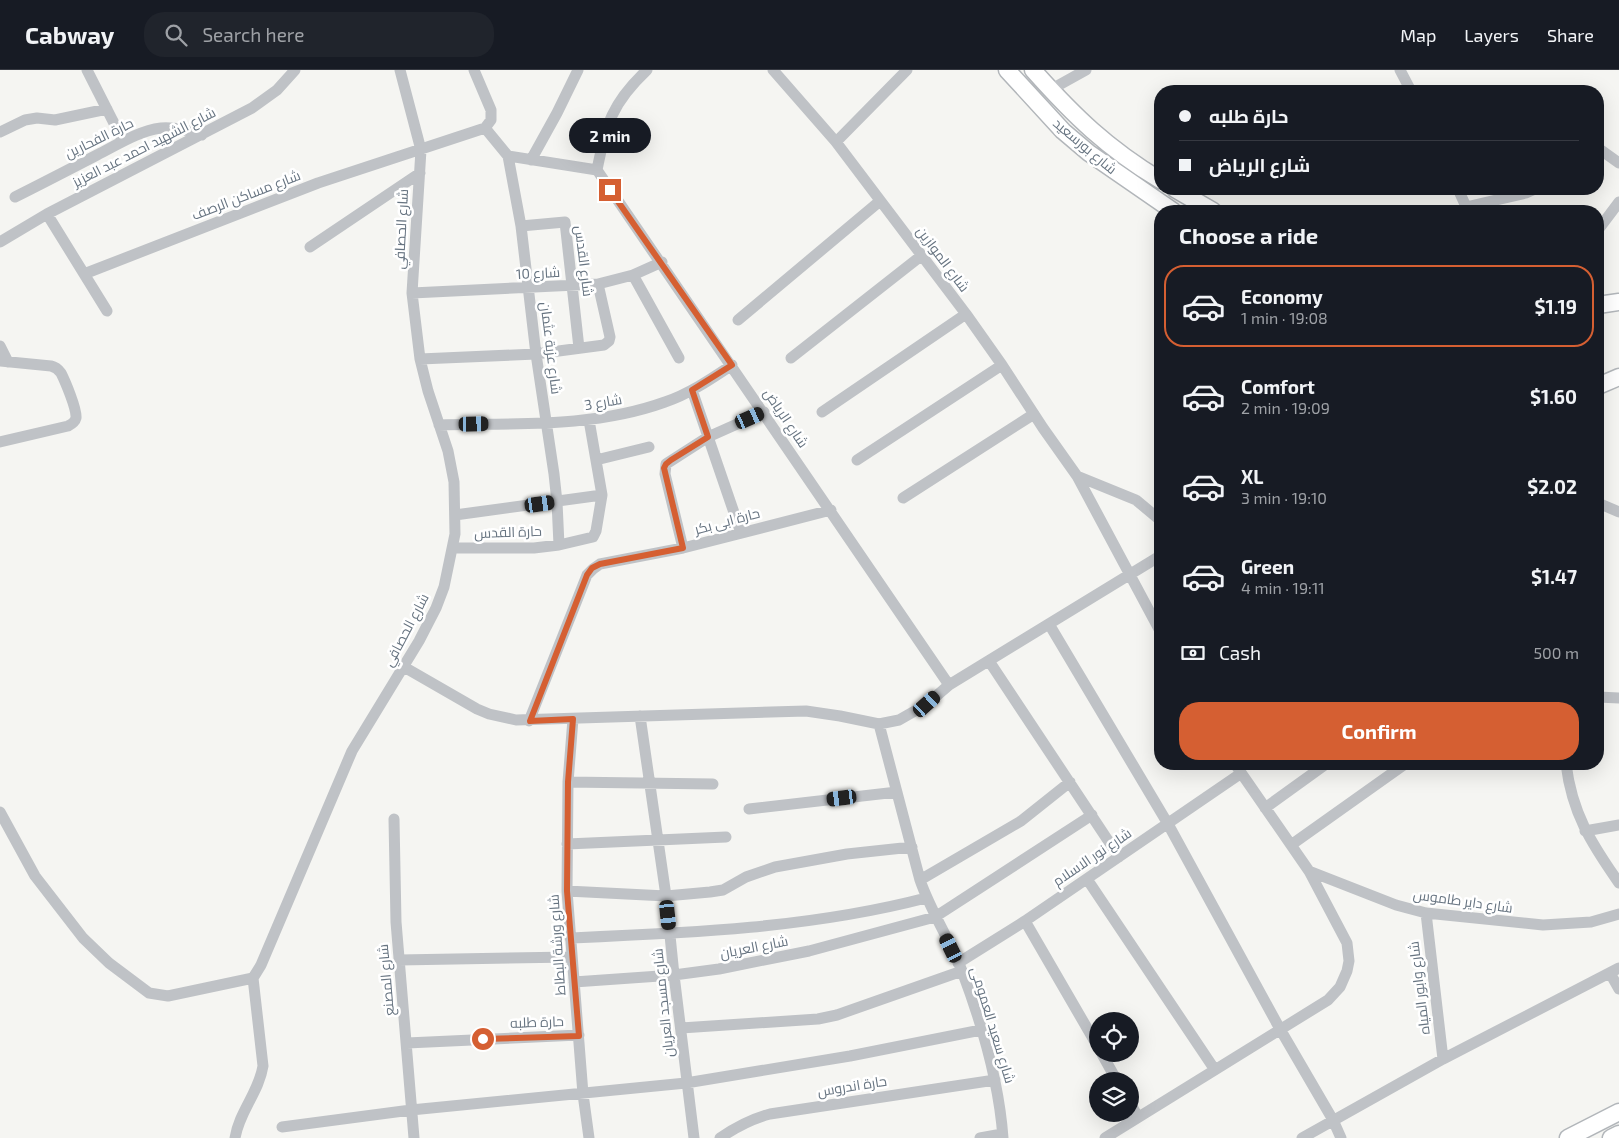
<!DOCTYPE html>
<html lang="en">
<head>
<meta charset="utf-8">
<style>
  body { margin:0; font-family:"Exo 2",Cairo,sans-serif; background:#20242c; color:#f1f3f6; height:100vh; display:flex; flex-direction:column; font-size:19px; white-space:nowrap }
  * { box-sizing:border-box; margin:0 }
  p { font-size:16px; color:#9ea1a6 }
  .icon { flex:none; width:28px; height:28px; fill:none; stroke:currentColor; stroke-width:2; stroke-linecap:round; stroke-linejoin:round }
  .map { position:relative; flex:1; overflow:hidden }
  .details { position:absolute; left:1154px; top:135px; width:450px; height:565px; display:flex; flex-direction:column; background:#171b24; border-radius:20px; box-shadow:0 5px 20px #0002 }
  .details>* { flex:none }
  .hud { position:absolute; left:1154px; top:15px; width:450px; height:110px; border-radius:20px; box-shadow:0 5px 20px #0002; display:grid; align-content:center; height:110px; padding:0 25px; background:#171b24 }
  .buttons { position:absolute; left:1089px; top:942px; display:grid; gap:10px }
  .buttons a { display:grid; place-items:center; width:50px; height:50px; border-radius:50%; background:#171b24; box-shadow:0 5px 20px #0002; font-size:25px }
  .end { position:absolute; width:22px; height:22px; margin:-11px; border:6px solid #d55f32; background:#fff; box-shadow:0 0 0 2px #fff }
  .from { border-radius:50% }
  .bubble { position:absolute; height:35px; border-radius:18px; background:#171b24; box-shadow:0 5px 20px #0002; font-size:16px; font-weight:700; line-height:35px; text-align:center }
  .car { position:absolute; width:15px; height:30px; margin:-15px -8px; border-radius:6px; box-shadow:0 0 4px 1px #0007; background:linear-gradient(#222 24%,#8ab4d8 0 40%,#222 0 76%,#8ab4d8 0 86%,#222 0) }
  .hud b { display:flex; align-items:center; gap:18px; height:48px; font-size:19px }
  .hud b+b { border-top:1px solid #363941 }
  .hud i { width:12px; height:12px; background:#f1f3f6 }
  ul { padding:0; list-style:none }
  li { display:flex; align-items:center; gap:15px; height:82px; margin:0 10px 8px; padding:0 15px; border:2px solid transparent; border-radius:20px }
  li div { flex:1 }
  li b { display:block; font-size:19px }
  li em { font-style:normal; font-weight:700 }
  li.selected { border-color:#d55f32 }
  li>.icon { width:45px; height:45px; stroke-width:1.5 }
  h2 { padding:0 25px; font-size:22px; line-height:60px }
  .pay { display:flex; align-items:center; gap:12px; height:55px; padding:0 25px; font-size:19px }
  .pay p { margin-inline-start:auto }
  .cta { display:flex; gap:10px; margin-top:auto; padding:10px 25px }
  .cta a { flex:1; height:58px; border-radius:20px; background:#d55f32; color:#fff; font-size:20px; font-weight:700; line-height:58px; text-align:center }
  header { display:flex; align-items:center; gap:30px; box-sizing:border-box; height:70px; padding:0 25px; background:#171b24; border-bottom:1px solid #363941 }
  header strong { font-size:24px }
  nav { display:flex; gap:28px; margin-inline-start:auto; font-size:18px }
  .search { width:350px; height:45px; background:#20242c; display:flex; align-items:center; gap:12px; box-sizing:border-box; padding:0 18px; border-radius:20px; color:#9ea1a6; font-size:19px }
  .map>svg:first-child { display:block }
  .lines { fill:none; stroke-linecap:round; stroke-linejoin:round }
  .secondary-casing { stroke:#b2b6ba; stroke-width:19 }
  .minor { stroke:#bfc2c6; stroke-width:11 }
  .secondary { stroke:#fff; stroke-width:16 }
  .route { stroke:#d55f32; stroke-width:6 }
  .labels { text-anchor:middle; stroke-width:5; stroke-linejoin:round; paint-order:stroke }
  .street-label { font-size:14px; fill:#677481; stroke:#fff }
</style>
</head>
<body>
<header>
<strong>Cabway</strong>
<div class="search"><svg class="icon" aria-label="search" viewBox="0 0 24 24"><circle cx="10" cy="10" r="6"/><path d="M15 15l6 6"/></svg>Search here</div>
<nav><a>Map</a><a>Layers</a><a>Share</a></nav>
</header>
<div class="map">
<svg width="1619" height="1068" viewBox="0 0 1619 1068">
  <rect width="100%" height="100%" fill="#f5f5f2"/>
  <g class="lines">
    <g class="secondary-casing">
      <path id="secondary" d="M1007,0L1063,61L1089,83L1173,141
        M1033,0C1074,46 1107,78 1160,110
        M1175,119L1213,141
        M1598,235L1619,232
        M1598,316L1619,307
        M1568,1068L1619,1042
        M1611,1068L1619,1064"/>
    </g>
    <path class="minor" d="M87,0L123,71
      M773,0L836,72L966,244L1002,295L1043,358L1077,406L1160,561
      M1400,0L1411,21
      M1050,20L1086,0
      M485,58L508,86L597,100
      M0,62L25,50L37,48L55,50L107,39
      M836,72L907,0
      M1598,78L1619,93
      M508,86L521,156L536,284L554,404L557,432L559,475
      M531,90L557,43L578,0
      M597,100L949,615
      M597,100C606,54 612,33 647,0
      M1458,119L1468,141
      M15,127C43,113 70,99 97,85C117,75 138,61 161,58C175,57 188,60 202,65
      M1466,137L1526,123L1535,119
      M47,144L107,241
      M521,156L565,152L579,278
      M1598,160L1619,132
      M0,172L47,144L252,38L277,20L295,0
      M310,177L420,103
      M84,204L318,113L485,58L491,50V40L474,0
      M633,205L679,288
      M412,223L598,214L633,205L662,192
      M738,250L880,131
      M0,276L8,292
      M791,288L921,186
      M420,289L536,284L604,275L609,271L610,267L598,214
      M0,291L51,296C56,297 58,299 61,303C65,311 77,339 76,348C75,352 72,354 68,356L0,372
      M692,320L741,463
      M822,342L966,244
      M439,355C515,353 593,358 665,332C689,324 711,309 732,295
      M596,390L649,377
      M857,390L1002,295
      M1077,406L1136,430L1160,450
      M903,428L1034,344
      M1598,433L1619,442
      M455,445L602,425
      M453,478H534L559,475L593,467L596,461L602,425L589,350
      M683,478L665,404L666,394L708,367L764,342
      M1049,554L1168,754L1280,959L1333,1050L1341,1068
      M989,591L1119,787
      M404,597L477,639L489,644L516,650L806,641L840,646L879,654L899,650L927,634L949,615L1160,486
      M1598,627L1619,628
      M640,646L666,826L674,905L694,1068
      M573,649L568,712L567,821L583,1024L589,1068
      M529,651L587,505L593,499L600,494L683,478L831,440
      M879,654L920,810C931,842 950,870 962,901C982,954 999,1011 1003,1068
      M1566,694C1572,743 1591,773 1619,813
      M568,712L713,714
      M1265,738L1326,694
      M749,739L897,722
      M0,742L35,806L83,868L109,893L149,923L168,926L253,908
      M394,749L396,852L414,1068
      M1585,761L1619,755
      M567,774L726,767
      M1291,775L1405,694
      M1309,801L1396,835L1426,843L1543,855L1591,852L1619,844
      M1087,809L1215,1000
      M920,810L1021,751L1070,712
      M567,821L666,826L710,822L723,820L746,807L775,797L847,784L912,777
      M1426,843L1443,989
      M1025,851L1098,977
      M570,868C689,863 811,858 926,828
      M399,890L572,887
      M958,893L1025,851L1240,704
      M1610,903L1619,919
      M253,908L261,895L352,681L419,571L436,538L444,517L455,464L454,412L448,381L428,321L420,289L412,223L421,80L400,0
      M574,912L674,905L719,899L809,881L935,847L1092,745
      M681,958L818,949L837,945L962,901
      M407,973L579,965
      M1102,984L1117,1011
      M1130,1033L1138,1047
      M282,1057L411,1040L686,1013L850,986L981,960
      M235,1068C239,1042 259,1022 263,996L253,908
      M720,1068C736,1057 751,1049 770,1044L995,1010
      M980,1068L1002,1064
      M1105,1068L1328,930L1340,917L1347,901L1349,891L1347,873L1309,801L1235,694
      M1302,1068L1443,989L1619,898"/>
    <use href="#secondary" class="secondary"/>
  </g>
  <g class="lines">
    <path class="route" d="M483,969L579,966L567,821L568,712L573,649L530,651L587,505L592,498L600,494L683,478L664,398L666,394L671,390L708,367L692,320L732,295L610,120"/>
  </g>
  <g class="labels">
    <g class="street-label">
      <text transform="translate(99 68) rotate(-26)" y="5">حارة الفحارين</text>
      <text transform="translate(1085 76) rotate(40)" y="5">شارع بورسعيد</text>
      <text transform="translate(144 77) rotate(-27)" y="5">شارع الشهيد احمد عبد العزيز</text>
      <text transform="translate(246 125) rotate(-21)" y="5">شارع مساكن الرصف</text>
      <text transform="translate(401 159) rotate(-87)" y="5">شارع الحصافي</text>
      <text transform="translate(943 189) rotate(53)" y="5">شارع الموازين</text>
      <text transform="translate(584 191) rotate(83)" y="5">شارع القدس</text>
      <text transform="translate(538 203) rotate(-3)" y="5">شارع 10</text>
      <text transform="translate(551 278) rotate(83)" y="5">شارع عزبة عثمان</text>
      <text transform="translate(603 332) rotate(-10)" y="5">شارع 3</text>
      <text transform="translate(786 348) rotate(56)" y="5">شارع الرياض</text>
      <text transform="translate(727 451) rotate(-15)" y="5">حارة ابى بكر</text>
      <text transform="translate(508 462) rotate(-2)" y="5">حارة القدس</text>
      <text transform="translate(406 560) rotate(-62)" y="5">شارع الحصافي</text>
      <text transform="translate(1092 787) rotate(-34)" y="5">شارع نور الاسلام</text>
      <text transform="translate(1463 831) rotate(8)" y="5">شارع داير طاموس</text>
      <text transform="translate(557 875) rotate(-94)" y="5">شارع ورشة البطاط</text>
      <text transform="translate(754 877) rotate(-11)" y="5">شارع العريان</text>
      <text transform="translate(386 910) rotate(-95)" y="5">شارع المصنع</text>
      <text transform="translate(1419 918) rotate(-97)" y="5">شارع وابور المياه</text>
      <text transform="translate(663 933) rotate(-96)" y="5">شارع مسجد العريان</text>
      <text transform="translate(537 952) rotate(-2)" y="5">حارة طلبه</text>
      <text transform="translate(993 955) rotate(73)" y="5">شارع سعيد العمومى</text>
      <text transform="translate(852 1016) rotate(-9)" y="5">حارة اندروس</text>
    </g>
  </g>
</svg>
<div class="buttons">
<a><svg class="icon" aria-label="locate" viewBox="0 0 24 24"><circle cx="12" cy="12" r="6"/><path d="M12 2v4M12 18v4M2 12h4M18 12h4"/></svg></a>
<a><svg class="icon" aria-label="layers" viewBox="0 0 24 24"><path d="M12 4l9 5-9 5-9-5zM3 14l9 5 9-5"/></svg></a>
</div>
<i class="end from" style="left:483px;top:969px"></i>
<i class="end" style="left:610px;top:120px"></i>
<div class="bubble" style="left:569px;top:48px;width:82px">2 min</div>
<i class="car" style="left:750px;top:348px;rotate:66deg"></i>
<i class="car" style="left:474px;top:354px;rotate:89deg"></i>
<i class="car" style="left:540px;top:434px;rotate:82deg"></i>
<i class="car" style="left:927px;top:634px;rotate:48deg"></i>
<i class="car" style="left:842px;top:728px;rotate:263deg"></i>
<i class="car" style="left:668px;top:845px;rotate:174deg"></i>
<i class="car" style="left:951px;top:878px;rotate:334deg"></i>
<div class="hud">
<b><i class="from"></i>حارة طلبه</b>
<b><i></i>شارع الرياض</b>
</div>
<section class="details">
<h2>Choose a ride</h2>
<ul>
<li class="selected"><svg class="icon" aria-label="car" viewBox="0 0 24 24"><path d="M5 17H2v-5l4-1 3-4h7l3 4 3 1v5h-3M9 17h6M6 11h13"/><circle cx="7" cy="17" r="2"/><circle cx="17" cy="17" r="2"/></svg><div><b>Economy</b><p>1 min · 19:08</p></div><em>$1.19</em></li>
<li><svg class="icon" aria-label="car" viewBox="0 0 24 24"><path d="M5 17H2v-5l4-1 3-4h7l3 4 3 1v5h-3M9 17h6M6 11h13"/><circle cx="7" cy="17" r="2"/><circle cx="17" cy="17" r="2"/></svg><div><b>Comfort</b><p>2 min · 19:09</p></div><em>$1.60</em></li>
<li><svg class="icon" aria-label="car" viewBox="0 0 24 24"><path d="M5 17H2v-5l4-1 3-4h7l3 4 3 1v5h-3M9 17h6M6 11h13"/><circle cx="7" cy="17" r="2"/><circle cx="17" cy="17" r="2"/></svg><div><b>XL</b><p>3 min · 19:10</p></div><em>$2.02</em></li>
<li><svg class="icon" aria-label="car" viewBox="0 0 24 24"><path d="M5 17H2v-5l4-1 3-4h7l3 4 3 1v5h-3M9 17h6M6 11h13"/><circle cx="7" cy="17" r="2"/><circle cx="17" cy="17" r="2"/></svg><div><b>Green</b><p>4 min · 19:11</p></div><em>$1.47</em></li>
</ul>
<div class="pay"><svg class="icon" aria-label="cash" viewBox="0 0 24 24"><path d="M3 7h18v10H3z"/><circle cx="12" cy="12" r="2"/></svg>Cash<p>500 m</p></div>
<div class="cta"><a>Confirm</a></div>
</section>
</div>
</body>
</html>
